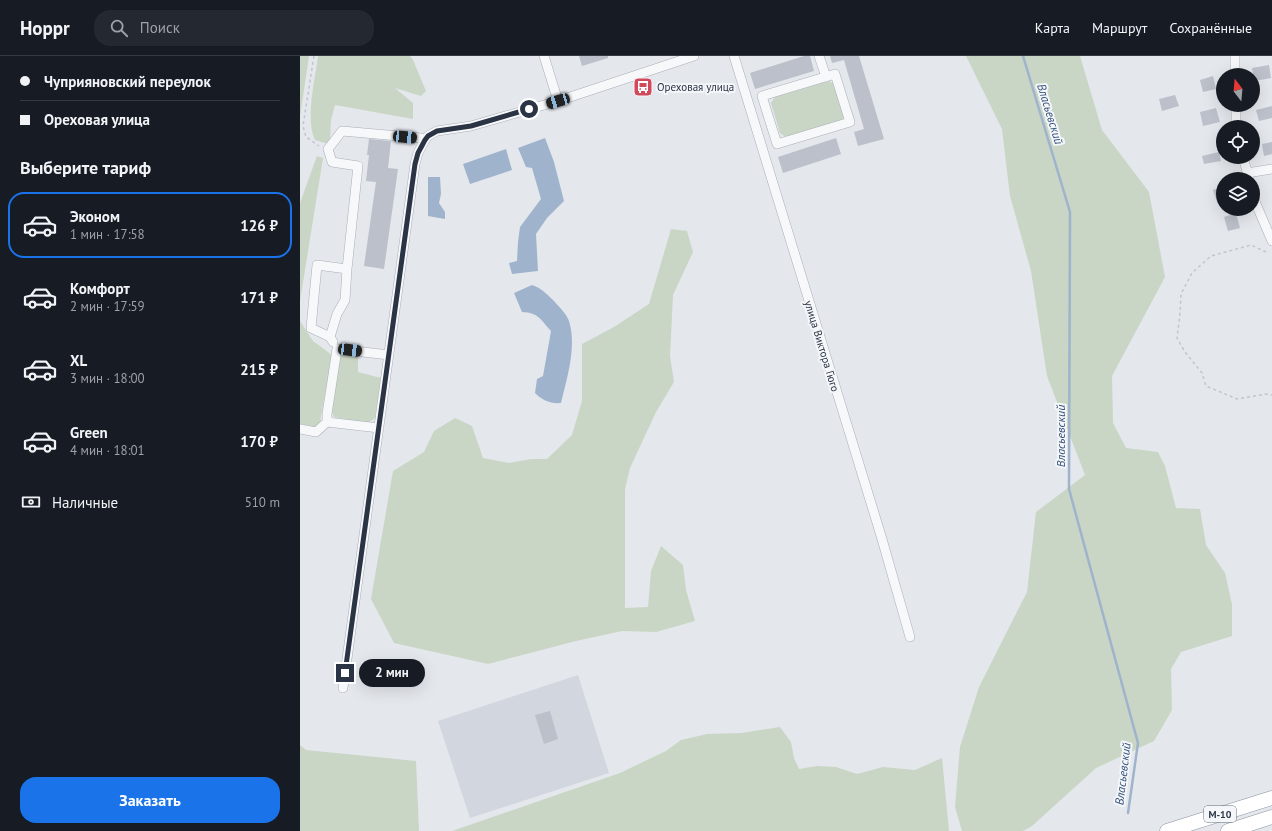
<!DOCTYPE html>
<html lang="ru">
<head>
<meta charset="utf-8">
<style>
  body { margin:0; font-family:"PT Sans",sans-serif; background:#242831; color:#f1f3f6; height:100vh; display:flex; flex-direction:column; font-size:15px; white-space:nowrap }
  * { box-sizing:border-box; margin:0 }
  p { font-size:13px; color:#9ea1a6 }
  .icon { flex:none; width:22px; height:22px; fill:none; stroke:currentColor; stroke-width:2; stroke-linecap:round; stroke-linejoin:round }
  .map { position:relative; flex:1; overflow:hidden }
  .drawer { display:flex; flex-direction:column; background:#171b24; width:300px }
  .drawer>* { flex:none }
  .banner { display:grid; align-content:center; height:88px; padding:0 20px; background:#171b24 }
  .needle { width:26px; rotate:344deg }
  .fabs { position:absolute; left:916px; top:12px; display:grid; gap:8px }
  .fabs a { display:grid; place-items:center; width:44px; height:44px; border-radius:50%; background:#171b24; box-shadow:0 4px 16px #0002; font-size:20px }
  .end { position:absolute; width:18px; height:18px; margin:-9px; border:5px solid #2b3445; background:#fff; box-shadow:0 0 0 2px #fff }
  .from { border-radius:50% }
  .bubble { position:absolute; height:28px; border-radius:14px; background:#171b24; box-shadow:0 4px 16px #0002; font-size:13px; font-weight:800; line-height:28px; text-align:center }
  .car { position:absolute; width:12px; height:24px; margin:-12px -6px; border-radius:5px; box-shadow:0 0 3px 1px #0007; background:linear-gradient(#222 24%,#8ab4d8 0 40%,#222 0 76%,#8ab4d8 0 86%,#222 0) }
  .banner b { display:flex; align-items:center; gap:14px; height:38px; font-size:15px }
  .banner b+b { border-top:1px solid #363941 }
  .banner i { width:10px; height:10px; background:#f1f3f6 }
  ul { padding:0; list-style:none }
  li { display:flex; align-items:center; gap:12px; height:66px; margin:0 8px 6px; padding:0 12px; border:2px solid transparent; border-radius:16px }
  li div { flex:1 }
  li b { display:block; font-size:15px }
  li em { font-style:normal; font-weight:800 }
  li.current { border-color:#1a73e8 }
  li>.icon { width:36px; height:36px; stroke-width:1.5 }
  h2 { padding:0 20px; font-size:18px; line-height:48px }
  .pay { display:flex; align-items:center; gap:10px; height:44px; padding:0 20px; font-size:15px }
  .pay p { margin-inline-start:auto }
  .cta { display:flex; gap:8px; margin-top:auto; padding:8px 20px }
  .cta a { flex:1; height:46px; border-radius:16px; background:#1a73e8; color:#fff; font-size:16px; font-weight:800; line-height:46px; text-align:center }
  header { display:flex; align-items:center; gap:24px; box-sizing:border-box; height:56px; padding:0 20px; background:#171b24; border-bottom:1px solid #363941 }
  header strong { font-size:19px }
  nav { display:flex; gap:22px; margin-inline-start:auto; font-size:14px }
  .search { width:280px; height:36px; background:#242831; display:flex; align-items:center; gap:10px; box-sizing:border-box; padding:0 14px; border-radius:16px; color:#9ea1a6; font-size:15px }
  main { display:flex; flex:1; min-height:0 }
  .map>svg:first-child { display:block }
  .built { fill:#d2d6de }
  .green { fill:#c9d6c5 }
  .water { fill:#9fb4cc }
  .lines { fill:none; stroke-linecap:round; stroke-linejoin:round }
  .stream { stroke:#9fb4cc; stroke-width:2.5 }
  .building { fill:#bbc0ca }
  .minor-casing { stroke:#a9aeb7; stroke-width:10 }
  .highway-casing { stroke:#8b94a3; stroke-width:15 }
  .path { stroke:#c2c5cb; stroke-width:1.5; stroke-dasharray:3 3; stroke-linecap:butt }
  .minor { stroke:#f7f8fa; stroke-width:9 }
  .highway { stroke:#fff; stroke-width:14 }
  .route { stroke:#2b3445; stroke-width:5 }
  .labels { text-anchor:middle; stroke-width:4; stroke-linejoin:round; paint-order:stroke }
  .shield { fill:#f4f6f9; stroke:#676e7b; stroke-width:1 }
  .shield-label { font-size:10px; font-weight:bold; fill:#2b3445 }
  .poi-label { font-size:11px; fill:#2b3445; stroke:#f4f6f9; text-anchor:start }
  .street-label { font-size:11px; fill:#2b3445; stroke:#f4f6f9 }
  .water-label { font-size:12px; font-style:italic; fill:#34527a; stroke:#f4f6f9 }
</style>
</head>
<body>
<header>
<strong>Hoppr</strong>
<div class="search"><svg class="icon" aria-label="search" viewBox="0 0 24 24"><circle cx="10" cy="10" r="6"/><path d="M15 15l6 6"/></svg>Поиск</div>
<nav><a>Карта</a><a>Маршрут</a><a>Сохранённые</a></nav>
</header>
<main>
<section class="drawer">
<div class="banner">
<b><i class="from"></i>Чуприяновский переулок</b>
<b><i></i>Ореховая улица</b>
</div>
<h2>Выберите тариф</h2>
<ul>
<li class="current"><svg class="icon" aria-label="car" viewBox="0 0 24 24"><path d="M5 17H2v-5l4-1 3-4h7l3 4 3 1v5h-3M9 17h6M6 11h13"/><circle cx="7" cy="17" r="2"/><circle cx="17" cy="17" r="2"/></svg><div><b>Эконом</b><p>1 мин · 17:58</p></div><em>126 ₽</em></li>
<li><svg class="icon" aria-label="car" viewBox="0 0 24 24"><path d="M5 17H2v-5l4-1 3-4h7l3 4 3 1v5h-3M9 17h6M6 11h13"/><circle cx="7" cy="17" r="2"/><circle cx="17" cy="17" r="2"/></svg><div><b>Комфорт</b><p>2 мин · 17:59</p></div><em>171 ₽</em></li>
<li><svg class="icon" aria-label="car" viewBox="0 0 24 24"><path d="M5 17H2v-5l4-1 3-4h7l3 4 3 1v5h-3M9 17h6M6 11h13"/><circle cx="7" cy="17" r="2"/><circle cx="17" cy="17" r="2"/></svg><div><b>XL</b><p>3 мин · 18:00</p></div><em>215 ₽</em></li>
<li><svg class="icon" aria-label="car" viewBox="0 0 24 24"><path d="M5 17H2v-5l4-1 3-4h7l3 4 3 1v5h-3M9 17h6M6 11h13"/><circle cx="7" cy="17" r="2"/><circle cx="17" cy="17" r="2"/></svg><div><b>Green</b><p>4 мин · 18:01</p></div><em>170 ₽</em></li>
</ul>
<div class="pay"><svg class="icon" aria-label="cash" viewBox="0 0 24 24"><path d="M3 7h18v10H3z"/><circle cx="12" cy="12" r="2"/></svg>Наличные<p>510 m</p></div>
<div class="cta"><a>Заказать</a></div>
</section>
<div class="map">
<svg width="972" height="775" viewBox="0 0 972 775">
  <rect width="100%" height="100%" fill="#e4e7ec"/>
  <path class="built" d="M278,619L309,717L170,762L138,665Z"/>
  <path class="green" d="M0,0H9L0,61Z
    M18,0H110L113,4L126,35L121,40L95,32L113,47V63L35,49L31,64L30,83L28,88L15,84C5,63 15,24 18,0Z
    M666,0H780L802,74L849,136L865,221L812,320L813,367L826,392L858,396L865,410L876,452L900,453L906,489L925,517L932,548V580L881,596L871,613L872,654L854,685L796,712L732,770L723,775H662L655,751L660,691L679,631L727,536L736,456L785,419L747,320L731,215L710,140L702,73Z
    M529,25L534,28L544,61L541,65L486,81L480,77L471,47L475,41Z
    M17,100L23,102L0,245V147Z
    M371,173L387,175L393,196L373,239L370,300L374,326L356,356L330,412L325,433V552L348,551L351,515L361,490L383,509L386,534L395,565L356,576L322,575L276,585L188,608L94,587L71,543L93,415L124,396L134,375L155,362L172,370L183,402L209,407L231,403H247L272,379L282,345V288L314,271L349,248Z
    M0,265L13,285L32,299L20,366L16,371L0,368Z
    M39,299L58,300V316L81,322L75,362L68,367L34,361L30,353Z
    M480,671L491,686L494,702L499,713L517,710L536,711L557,718L583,711L615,714L642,702L649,775H152L320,717L366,695L381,684L407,678L441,677Z
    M0,689L6,694L116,705L119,775H0Z"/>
  <path class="water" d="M245,82L254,106L264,145L247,162L236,178L238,215L212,218L209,207L217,205L218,186L220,171L241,143L232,112L226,111L218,92Z
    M206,93L212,114L170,128L163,108Z
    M128,121H140L141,138L139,147L145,156V163L128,160Z
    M232,229C241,232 247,238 254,245C259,251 266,257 269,265C277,291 267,321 261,347C250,348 242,344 235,337L237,323L243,320L251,275C240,263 239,257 222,256L214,237Z"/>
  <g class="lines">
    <path class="stream" d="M723,0L770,156L769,433L838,687L828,757"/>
  </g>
  <path class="building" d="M279,0H308V2L282,10Z
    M504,0H510L514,15L455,33L450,17Z
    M530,0H559L584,83L558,90L554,76L564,73L544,4L532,7Z
    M969,9L971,22L954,25L952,12Z
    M913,20L916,33L903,36L900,24Z
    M875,39L879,50L862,55L859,43Z
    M972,50V62L959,65L956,54Z
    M916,52L920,66L903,70L900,56Z
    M536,82L541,98L483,117L478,101Z
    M69,83L91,85L88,112L98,113L84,213L64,210L76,126L66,125L69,99H67Z
    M972,86V98L964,100L962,88Z
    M919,96L921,105L904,108L902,100Z
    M923,131V144L917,146L913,134Z
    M936,157L940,172L928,175L924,161Z
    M250,655L258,683L244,688L235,659Z"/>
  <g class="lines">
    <g class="minor-casing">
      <path id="minor" d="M244,0L258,45
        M434,0L582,483L610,581
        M519,0L526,21
        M935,0V19
        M535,18L550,66L477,88L462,40Z
        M936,49V71
        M943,101L949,123
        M947,117L972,113
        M953,141L972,185
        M30,281L11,272L17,209L47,213L58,110L32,106L28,93L42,75L121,82L125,84
        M33,286L30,281L37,258L45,244L47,213
        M27,366V358L37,293L89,299
        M0,373L16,376L27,366L79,372
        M43,632L115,108L118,97L125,84L128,80L137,75L171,70L258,45L394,0"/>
    </g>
    <g class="highway-casing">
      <path id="highway" d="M867,775L972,742
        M928,775L972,761"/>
    </g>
    <path class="path" d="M14,0L3,70L6,81L19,90
      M966,196L951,189L911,200L892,217L881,238L880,258L877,282L885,296L902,317L906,330L937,343L966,338L972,339"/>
    <use href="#minor" class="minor"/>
    <use href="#highway" class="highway"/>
  </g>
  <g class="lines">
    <path class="route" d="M45,617L115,108L118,97L125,84L128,80L137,75L171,70L229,53"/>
  </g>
  <defs>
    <g id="bus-square" transform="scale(1)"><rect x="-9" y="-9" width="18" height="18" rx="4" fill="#d1495b" stroke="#f4f6f9"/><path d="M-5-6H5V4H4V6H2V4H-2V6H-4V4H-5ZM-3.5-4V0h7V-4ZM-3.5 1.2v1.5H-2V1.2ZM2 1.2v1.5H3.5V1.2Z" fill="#fff"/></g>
  </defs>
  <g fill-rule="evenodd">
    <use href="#bus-square" x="343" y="31"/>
  </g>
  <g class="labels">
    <rect class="shield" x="904" y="750" width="32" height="16" rx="3"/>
    <g class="shield-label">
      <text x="920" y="762">М-10</text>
    </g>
    <g class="poi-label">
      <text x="357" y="35">Ореховая улица</text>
    </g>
    <g class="street-label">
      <text transform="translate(522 290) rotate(73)" y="4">улица Виктора Гюго</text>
    </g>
    <g class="water-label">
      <text transform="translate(750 58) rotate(73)" y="4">Власьевский</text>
      <text transform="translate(761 380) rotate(-90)" y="4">Власьевский</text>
      <text transform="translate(823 718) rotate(-83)" y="4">Власьевский</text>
    </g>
  </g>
</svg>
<div class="fabs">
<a><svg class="needle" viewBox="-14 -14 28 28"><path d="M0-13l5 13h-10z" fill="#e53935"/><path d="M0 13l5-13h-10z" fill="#9ea1a6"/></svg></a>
<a><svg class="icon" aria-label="locate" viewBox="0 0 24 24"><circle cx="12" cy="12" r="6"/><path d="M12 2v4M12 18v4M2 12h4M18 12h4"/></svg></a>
<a><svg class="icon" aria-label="layers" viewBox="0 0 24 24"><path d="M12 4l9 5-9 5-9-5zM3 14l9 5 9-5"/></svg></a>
</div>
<i class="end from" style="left:229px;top:53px"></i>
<i class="end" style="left:45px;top:617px"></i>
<div class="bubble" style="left:59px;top:603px;width:66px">2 мин</div>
<i class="car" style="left:258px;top:45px;rotate:254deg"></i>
<i class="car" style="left:105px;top:81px;rotate:95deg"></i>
<i class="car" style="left:50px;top:294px;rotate:97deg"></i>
</div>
</main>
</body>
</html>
